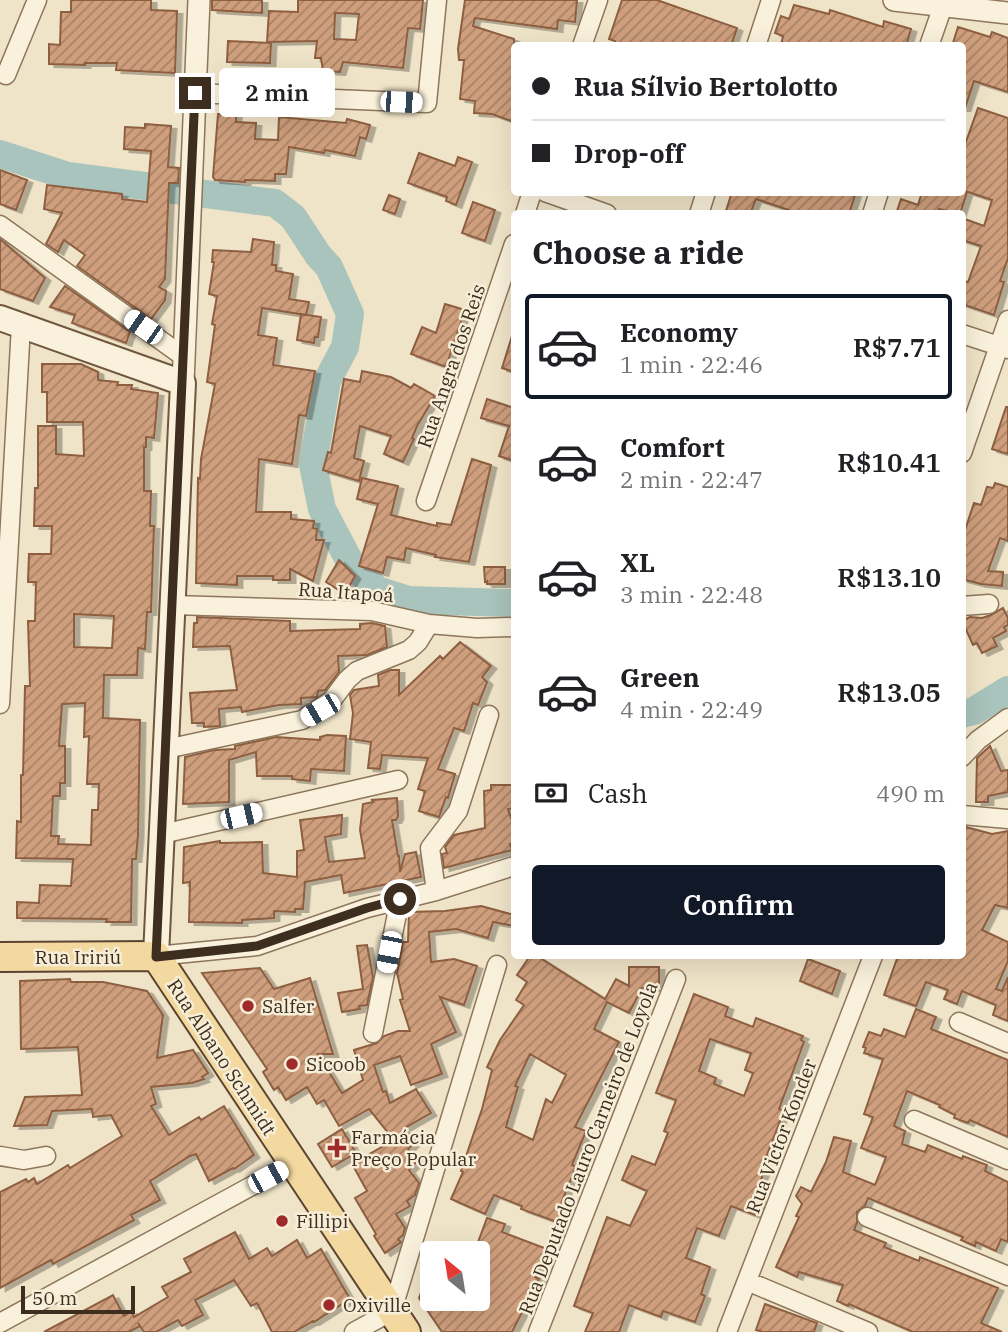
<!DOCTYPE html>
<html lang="en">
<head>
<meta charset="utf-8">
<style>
  body { margin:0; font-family:"IBM Plex Serif",serif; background:#f2f2f2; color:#202124; height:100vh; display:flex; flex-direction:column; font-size:26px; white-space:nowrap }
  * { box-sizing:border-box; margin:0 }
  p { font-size:23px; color:#757577 }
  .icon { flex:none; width:38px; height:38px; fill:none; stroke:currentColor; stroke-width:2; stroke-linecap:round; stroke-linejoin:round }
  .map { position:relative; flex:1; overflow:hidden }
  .panel { position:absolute; left:511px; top:210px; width:455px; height:749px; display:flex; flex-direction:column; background:#fff; border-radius:7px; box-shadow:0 7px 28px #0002 }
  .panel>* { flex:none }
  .top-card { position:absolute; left:511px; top:42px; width:455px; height:154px; border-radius:7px; box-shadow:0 7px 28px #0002; display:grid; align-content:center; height:154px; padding:0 21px; background:#fff }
  .needle { width:46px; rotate:330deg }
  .fabs { position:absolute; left:420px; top:1241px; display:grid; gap:14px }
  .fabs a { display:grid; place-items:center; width:70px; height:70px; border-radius:7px; background:#fff; box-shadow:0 7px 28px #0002; font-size:35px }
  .scale { position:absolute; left:21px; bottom:18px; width:114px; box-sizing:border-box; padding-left:7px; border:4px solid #3d2e20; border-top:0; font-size:19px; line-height:24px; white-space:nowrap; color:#3d2e20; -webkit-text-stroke:5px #f7eed8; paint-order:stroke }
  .end { position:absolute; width:32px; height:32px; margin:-16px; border:9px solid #3d2e20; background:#fff; box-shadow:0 0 0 4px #fff }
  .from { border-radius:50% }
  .bubble { position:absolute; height:49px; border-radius:7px; background:#fff; box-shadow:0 7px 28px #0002; font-size:23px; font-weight:600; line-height:49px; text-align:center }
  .car { position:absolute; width:21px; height:42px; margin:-21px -10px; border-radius:9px; box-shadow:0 0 5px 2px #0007; background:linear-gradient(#fff 24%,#345 0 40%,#fff 0 76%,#345 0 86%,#fff 0) }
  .top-card b { display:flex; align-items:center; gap:24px; height:66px; font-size:26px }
  .top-card b+b { border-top:2px solid #e0e0e0 }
  .top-card i { width:18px; height:18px; background:#202124 }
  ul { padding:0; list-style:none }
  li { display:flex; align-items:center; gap:21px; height:105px; margin:0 14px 10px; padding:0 7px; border:4px solid transparent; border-radius:7px }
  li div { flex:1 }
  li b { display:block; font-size:26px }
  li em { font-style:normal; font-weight:600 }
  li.selected { border-color:#111827 }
  li>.icon { width:63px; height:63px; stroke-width:1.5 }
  h2 { padding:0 21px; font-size:32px; line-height:84px }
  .pay { display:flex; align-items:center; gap:18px; height:77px; padding:0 21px; font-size:26px }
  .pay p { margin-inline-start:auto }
  .action { display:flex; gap:14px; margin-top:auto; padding:14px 21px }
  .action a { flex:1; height:80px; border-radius:7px; background:#111827; color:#fff; font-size:28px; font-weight:600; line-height:80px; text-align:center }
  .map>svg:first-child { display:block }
  .water { fill:url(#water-rules); stroke:#6f938a; stroke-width:2 }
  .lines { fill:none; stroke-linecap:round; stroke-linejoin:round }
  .river { stroke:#a9c4bc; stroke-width:28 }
  .building { fill:url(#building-hatch); stroke:#8d5f41; stroke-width:2; fill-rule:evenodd; filter:url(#shadow) }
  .minor-casing { stroke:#8d765c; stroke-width:21 }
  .tertiary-casing { stroke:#8d765c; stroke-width:24 }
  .secondary-casing { stroke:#6f573f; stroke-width:28 }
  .primary-casing { stroke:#5b4430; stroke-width:32 }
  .minor { stroke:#faf1dc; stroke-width:18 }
  .tertiary { stroke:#faf1dc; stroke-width:21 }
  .secondary { stroke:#faf1dc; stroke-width:24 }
  .primary { stroke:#f3d9a0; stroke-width:28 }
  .route { stroke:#3d2e20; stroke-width:9 }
  .poi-dot { fill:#9e2a2b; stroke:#f7eed8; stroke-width:2.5 }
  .labels { text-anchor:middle; stroke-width:5; stroke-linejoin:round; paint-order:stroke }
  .street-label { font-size:19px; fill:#3d2e20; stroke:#f7eed8 }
  .poi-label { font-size:19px; fill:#3d2e20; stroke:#f7eed8; text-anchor:start }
</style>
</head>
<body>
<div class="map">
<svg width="1008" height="1332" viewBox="0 0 1008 1332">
  <defs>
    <pattern id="water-rules" width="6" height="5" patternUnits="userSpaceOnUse" patternTransform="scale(1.75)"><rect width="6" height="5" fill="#a9c4bc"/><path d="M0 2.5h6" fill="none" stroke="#8ba098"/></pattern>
    <pattern id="building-hatch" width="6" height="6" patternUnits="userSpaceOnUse" patternTransform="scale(1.75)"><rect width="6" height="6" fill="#cf9f7d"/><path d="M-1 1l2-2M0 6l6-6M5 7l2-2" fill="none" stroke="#a98266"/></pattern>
    <filter id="shadow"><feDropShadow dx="5.5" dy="3" stdDeviation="0" flood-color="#0004"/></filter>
  </defs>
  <rect width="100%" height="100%" fill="#f0e4c8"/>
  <path class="water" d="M1008,694V703L992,714L963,724V714L989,705Z"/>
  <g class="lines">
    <path class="river" d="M0,154L68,176L275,203L293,217L318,255L329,267L350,314L345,347L327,381L313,465L322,509L350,562L377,590L409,600L514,603
      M962,714L974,711L1008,690"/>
  </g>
  <path class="building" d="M71,0H151V10L177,11L175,73L116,70L117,63H85V65L49,64V44L60,45L61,12H71Z
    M212,0H262V13L212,10Z
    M298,0H423L420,29L408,28L403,68L343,62L340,72L323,71L321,58H315L317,41L267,42L269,11L298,12ZM335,13L359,14L356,40L334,39Z
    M465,0H577L575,22L558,20L557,29L475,18L473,26L514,39V122L492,114L474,113L475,101L460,99L464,60H459L458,49Z
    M622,0H657L737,28L731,46H613L615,41L609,39Z
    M794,5L829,14L830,10L883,27L884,21L911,29L906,46H781L783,36L775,33L781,16L789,19Z
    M958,27L990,37L992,32L1008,38V92L974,81L965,108H962V46H952Z
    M228,41L271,43L270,63L227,62Z
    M978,108L1008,118V258L1000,281L1004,282L994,315L962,304V281L968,282L981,246L962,240V218L984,226L992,200L962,190V153Z
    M218,114L236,115V122L256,123L255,139L278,140L279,117L346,123L347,119L370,125L366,139L360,137L355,156L325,150L324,153L289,147L286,174H275V181L245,180V182L215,180L213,177Z
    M145,124L171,126L168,167L179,168L178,183H169L165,279L159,287L166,291L165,300L151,319L77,266L85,255L64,240L58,252L46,244L62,213L44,209L47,185L122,194V199L147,202L151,151L124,149L125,127L145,128Z
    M419,153L455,166L458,157L472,162L456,205L446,201L447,197L408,183Z
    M0,170L27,180L16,210L0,204Z
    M732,192H856L849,214H787L789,210L756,199L750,214H725Z
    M922,192H967L960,214L939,209L937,214H896L901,199L918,205Z
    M389,195L400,199L395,214L383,210Z
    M473,202L495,210L485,241L462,233Z
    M0,239L45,278L33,301L0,289Z
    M253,239L274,242L272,265H276V271L293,274L289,299L309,302L306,315L262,308L258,335L277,338L273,365L315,371L306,416L299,415L292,464L259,459L256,512H291V519L314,521L313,528L317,529L316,540H324L313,581L290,569V580H273V576H237V585L196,583L198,478L200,479L201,459L215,384L207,382L215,325L212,324L217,296L209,294L214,262H212L213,250L251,252Z
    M65,286L130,332L126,343L72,323L75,315L50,307Z
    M445,304L465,310L446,367L411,354L422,327L436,333Z
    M301,314L321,317L318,337H315L314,343L297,340Z
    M512,336H514V372L502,368Z
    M42,364H81L98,372V380L118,382L117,385H132L131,389L158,393L154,438L146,437V447H144V491H151L150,526H154L151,612H147L145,649L138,648L137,675H104L103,718L140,720L138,835L136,859H132L131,922H106L107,919L17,918V902L39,903L40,885L71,886L73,859L16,858L17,821L21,822V775H23L25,686H30L28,621H35L36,582H28L29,554H51L52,526H34L35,488H38V426H56V454L84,456L83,422H47V392H42ZM74,614L114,616L112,648L74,647ZM85,703L84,737L89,736L87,784H99L98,810H92L91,845L58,844L59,836H51L53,796H60V783H65V746H59L62,704Z
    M362,371L391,377L411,388L414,384L435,396L417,426L412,438L414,439L403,462L384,454L391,436L360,426L354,458L364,461L359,481L323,470L328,452L331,453L344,379L360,382Z
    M487,399L514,408V461L499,456L509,426L481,418Z
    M1006,407H1008V454L992,449Z
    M472,459L491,465L469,562L435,557L436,555L406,548L404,560L387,557L383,573L359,566L378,504L357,499L362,478L398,486L391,515L437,526V523L451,525Z
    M995,483L1008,487V541L1000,538L988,571L1003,572L1002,586L981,584L962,579V539L974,503L981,505L987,487L993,488Z
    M339,560L355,576L345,594L326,582Z
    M484,567H505V584H487V581L485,582Z
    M1003,608L1008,618V625L1004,627L1006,631L993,638L997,646L982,653L977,643L973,645L962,621L970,617L982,618L991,615Z
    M197,617L290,621V631L360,629V624L372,623L385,626L387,647L367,655L338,656L339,672L325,690L318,691L317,697L301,698V704L279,705L242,712L241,707L219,709L220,726L204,727V723H192L190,693L237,690L230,646L193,647L194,623H197Z
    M460,642L491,666L482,677L487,682L478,705L473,703L464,731L454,728L438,769L455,774L448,798L446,797L439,817L419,811L425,791L418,789L428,758L382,755L380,769L368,768L371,742L350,739L353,713L350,695L354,690L379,686L378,675L390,670H399V695L440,656L443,659Z
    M327,735L346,736L344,771L311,769L310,781L292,779V776H257L256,752L229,760V802L183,804L185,757L214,750L235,749V746L276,737L320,740V737Z
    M990,746L1001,771L1008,770V792L988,796V802H976L977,758Z
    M491,785H514V808L508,809L514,826V842L510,844L512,850L444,868L442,854L447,853L445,847L454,835L485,828L484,791L491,790Z
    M397,798L398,816L396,820H392L398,856H399L400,872L405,854L416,852L421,877L344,893L341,875L305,882L303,909H295V912L274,911V918L242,920V923L189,922L190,882L183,883L184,847L220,841V843L262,842L263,873L297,877V851L304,850L300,820L342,815L341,834L325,837L329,862L365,858L360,830L363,804L373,802L372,800Z
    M962,826L992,834L1008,831V908L995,905L982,930L1008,942V961L996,989L1002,991L1008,977V1021L993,1015L996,1005L962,991L957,1004L944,999L948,990L926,982L916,1006L884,995L898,956H962Z
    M481,906L514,915V926L493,922L488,938L456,929L429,932L431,962L454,959L477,966L464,1005L440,997L456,1032L431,1044L442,1074L411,1085L400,1056L374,1065L383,1092L386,1091L390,1103L416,1089L431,1113L403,1129L416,1141L408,1149L419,1159L409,1170L419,1183L415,1195L407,1201L410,1206L396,1214L405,1228L403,1235L398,1239L401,1242L385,1253L374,1236L376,1234L355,1198L367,1191L352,1164L394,1140L369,1109L339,1126L324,1100L317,1104L307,1087L286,1100L278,1087L274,1090L263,1072L267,1069L202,973L260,968L274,989L310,978L333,1054H318L342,1093L363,1080L354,1050L377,1043L384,1036L398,1031H410L400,1000L403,999L397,973L403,942H408L409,912L445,911Z
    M367,945L373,977L367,1005L359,1006L360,1009L342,1012L338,993L363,989L357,946Z
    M530,956H537L605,999L616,979L629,986V967H659V984H653L654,988H642L629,1013L607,1002L594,1029L619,1042L575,1127L586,1131L572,1165L576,1167L562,1201L565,1202L557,1222L521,1209L522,1206L494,1195L485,1214L451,1199L463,1172L461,1171L482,1109L492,1070L487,1067L500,1040L524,1005L516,1000L527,982L517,975ZM530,1054L566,1075L552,1103L546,1099L533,1140L506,1127L518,1087L515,1086Z
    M808,959L840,971L832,994L800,981Z
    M70,979L71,982H103L147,991L163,1015L157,1058L193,1050L208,1073L202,1077L204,1079L192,1083L151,1087L156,1104L151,1106L169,1135L199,1117L201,1120L224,1106L254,1155L234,1169L233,1168L209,1181L196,1154L190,1156L150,1181L160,1200L131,1215L134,1220L53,1264L51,1260L0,1288V1192L26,1179L28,1182L34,1178L37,1184L68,1165L70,1168L122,1136L111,1115L93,1117L92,1109L52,1111L47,1125L14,1126L25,1097L82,1095L78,1047L21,1049L20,981Z
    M694,994L728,1007L725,1016L753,1027L756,1018L803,1036L801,1040L804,1042L779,1109L784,1111L761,1170L764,1172L754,1197L761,1200L755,1215L731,1206L719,1236L697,1228L686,1258L710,1267L701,1294L705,1296L695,1322L663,1311L661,1317L629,1305L619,1332H585L593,1313L574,1306L607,1217L630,1226L647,1191L622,1180L632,1156L655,1165L668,1133L664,1131L676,1100L656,1093ZM710,1039L751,1053L745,1070L753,1073L744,1096L714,1084L716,1078L699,1071Z
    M916,1009L936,1017L931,1029L1008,1060V1137L970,1120L968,1123L954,1118L955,1115L939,1107L940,1105L907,1091L894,1126L905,1131L902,1144L925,1152L928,1145L962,1159L963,1156L987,1165L985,1171L1008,1182V1242L1001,1239L996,1251L976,1242L975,1246L961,1240L963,1237L868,1198L865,1206L857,1212V1223L854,1230L886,1243L884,1247L919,1261L920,1257L998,1288L981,1323L1002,1332H913L849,1304L848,1306L837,1301L843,1285L799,1272L797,1277L776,1267L799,1217L796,1216L802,1204L796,1196L801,1187L811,1192L826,1162L834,1137L851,1141L843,1172L875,1185L886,1157L861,1148L873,1117L864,1114L883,1059L864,1053L866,1048L863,1047L869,1032L881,1036L884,1029L905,1037Z
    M342,1129L356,1153L332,1167L318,1144Z
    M487,1218L505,1224L502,1232L547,1249L535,1277L539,1279L512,1332H442L419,1298L430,1268H432V1298H478V1253H474Z
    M235,1232L249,1259L267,1248L272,1256L297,1240L307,1258L321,1249L350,1299L314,1322L313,1321L294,1332H272L257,1303L251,1306L234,1280L195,1300L203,1315L182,1326L178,1320L156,1332H144L138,1323L140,1326L129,1332H44L113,1295L124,1316L131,1311L134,1317L168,1297L162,1287L191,1272L184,1259Z
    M765,1304L817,1323L814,1332H763L756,1330Z"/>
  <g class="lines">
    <g class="minor-casing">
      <path id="minor" d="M582,46L598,0
        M756,46L771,0
        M929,46L945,0
        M6,75L37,0
        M195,93L427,103L437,0
        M545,192L607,214
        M525,214L532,192
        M699,214L706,192
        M872,214L879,192
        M0,225L184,357
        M962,334L1008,349
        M962,453L1008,320
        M426,501L514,244
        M173,605L372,611L429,624L477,628L514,627
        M962,606L989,604
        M0,704L21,325
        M166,749L302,720L332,700L347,680L357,671L409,650L418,642L429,624
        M962,757L978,740L1008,718
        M962,815L1008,819
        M162,834L398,780
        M436,891L430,848L458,811L489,715
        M156,956L257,946L367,908L436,891L514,866
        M959,1022L1008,1043
        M373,1033L400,899
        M914,1120L1008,1160
        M0,1156L24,1160L46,1156
        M867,1217L1008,1276
        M747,1281L868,1332
        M0,1323L292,1164
        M354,1332L392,1311L497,965
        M538,1332L676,979
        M727,1332L873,956"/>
    </g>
    <g class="tertiary-casing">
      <path id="tertiary" d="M894,0L1008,13
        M183,383L199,0"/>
    </g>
    <g class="secondary-casing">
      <path id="secondary" d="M0,318L183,383L156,956"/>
    </g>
    <g class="primary-casing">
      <path id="primary" d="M0,957L156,956L406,1332"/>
    </g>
    <use href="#minor" class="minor"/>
    <use href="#tertiary" class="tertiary"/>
    <use href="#secondary" class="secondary"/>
    <use href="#primary" class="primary"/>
  </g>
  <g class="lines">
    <path class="route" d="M195,93L156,957L257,946L367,908L400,899"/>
  </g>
  <g class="poi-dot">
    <circle cx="248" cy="1006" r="7"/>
    <circle cx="292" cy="1064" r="7"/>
    <path d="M333.5 1137.5h7v7h7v7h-7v7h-7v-7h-7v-7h7z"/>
    <circle cx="282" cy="1221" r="7"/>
    <circle cx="329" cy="1305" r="7"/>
  </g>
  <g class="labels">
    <g class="street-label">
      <text transform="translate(451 366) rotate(-71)" y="7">Rua Angra dos Reis</text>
      <text transform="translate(346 592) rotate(4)" y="7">Rua Itapoá</text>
      <text x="78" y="964">Rua Iririú</text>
      <text transform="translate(222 1057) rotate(57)" y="7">Rua Albano Schmidt</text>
      <text transform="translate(781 1136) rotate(-69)" y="7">Rua Victor Konder</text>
      <text transform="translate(588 1148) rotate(-69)" y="7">Rua Deputado Lauro Carneiro de Loyola</text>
    </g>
    <g class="poi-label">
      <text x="262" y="1013">Salfer</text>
      <text x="306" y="1071">Sicoob</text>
      <text x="351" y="1144">Farmácia<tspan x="351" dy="22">Preço Popular</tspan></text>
      <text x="296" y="1228">Fillipi</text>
      <text x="343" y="1312">Oxiville</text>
    </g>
  </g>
</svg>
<div class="fabs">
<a><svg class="needle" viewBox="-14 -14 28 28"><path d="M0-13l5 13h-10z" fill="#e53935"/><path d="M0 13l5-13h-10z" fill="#757577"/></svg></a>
</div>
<div class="scale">50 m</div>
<i class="end from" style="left:400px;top:899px"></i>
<i class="end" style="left:195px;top:93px"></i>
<div class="bubble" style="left:219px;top:68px;width:116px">2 min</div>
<i class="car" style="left:401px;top:102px;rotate:92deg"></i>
<i class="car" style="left:143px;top:327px;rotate:305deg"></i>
<i class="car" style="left:320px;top:710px;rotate:240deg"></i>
<i class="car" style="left:241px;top:816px;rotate:77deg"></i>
<i class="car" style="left:389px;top:952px;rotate:191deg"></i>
<i class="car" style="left:268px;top:1177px;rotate:62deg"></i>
<div class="top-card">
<b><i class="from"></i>Rua Sílvio Bertolotto</b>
<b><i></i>Drop-off</b>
</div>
<section class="panel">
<h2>Choose a ride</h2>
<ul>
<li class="selected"><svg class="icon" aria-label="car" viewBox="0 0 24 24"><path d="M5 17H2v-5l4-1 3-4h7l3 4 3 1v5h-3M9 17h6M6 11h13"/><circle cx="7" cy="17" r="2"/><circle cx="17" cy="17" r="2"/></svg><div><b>Economy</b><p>1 min · 22:46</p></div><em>R$7.71</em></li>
<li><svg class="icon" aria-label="car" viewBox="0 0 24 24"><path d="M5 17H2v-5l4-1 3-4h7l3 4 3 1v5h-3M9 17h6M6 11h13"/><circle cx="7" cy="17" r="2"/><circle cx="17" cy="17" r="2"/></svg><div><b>Comfort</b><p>2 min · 22:47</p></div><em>R$10.41</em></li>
<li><svg class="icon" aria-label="car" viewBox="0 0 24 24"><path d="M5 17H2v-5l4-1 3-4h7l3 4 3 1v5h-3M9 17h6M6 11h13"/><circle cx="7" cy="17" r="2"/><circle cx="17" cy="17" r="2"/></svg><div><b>XL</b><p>3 min · 22:48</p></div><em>R$13.10</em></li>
<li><svg class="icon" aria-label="car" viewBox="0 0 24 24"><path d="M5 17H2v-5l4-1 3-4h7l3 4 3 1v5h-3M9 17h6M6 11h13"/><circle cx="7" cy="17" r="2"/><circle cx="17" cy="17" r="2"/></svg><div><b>Green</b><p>4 min · 22:49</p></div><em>R$13.05</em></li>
</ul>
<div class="pay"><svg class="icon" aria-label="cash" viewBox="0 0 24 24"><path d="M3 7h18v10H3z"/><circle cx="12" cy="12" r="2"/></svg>Cash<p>490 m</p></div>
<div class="action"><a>Confirm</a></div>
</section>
</div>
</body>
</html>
